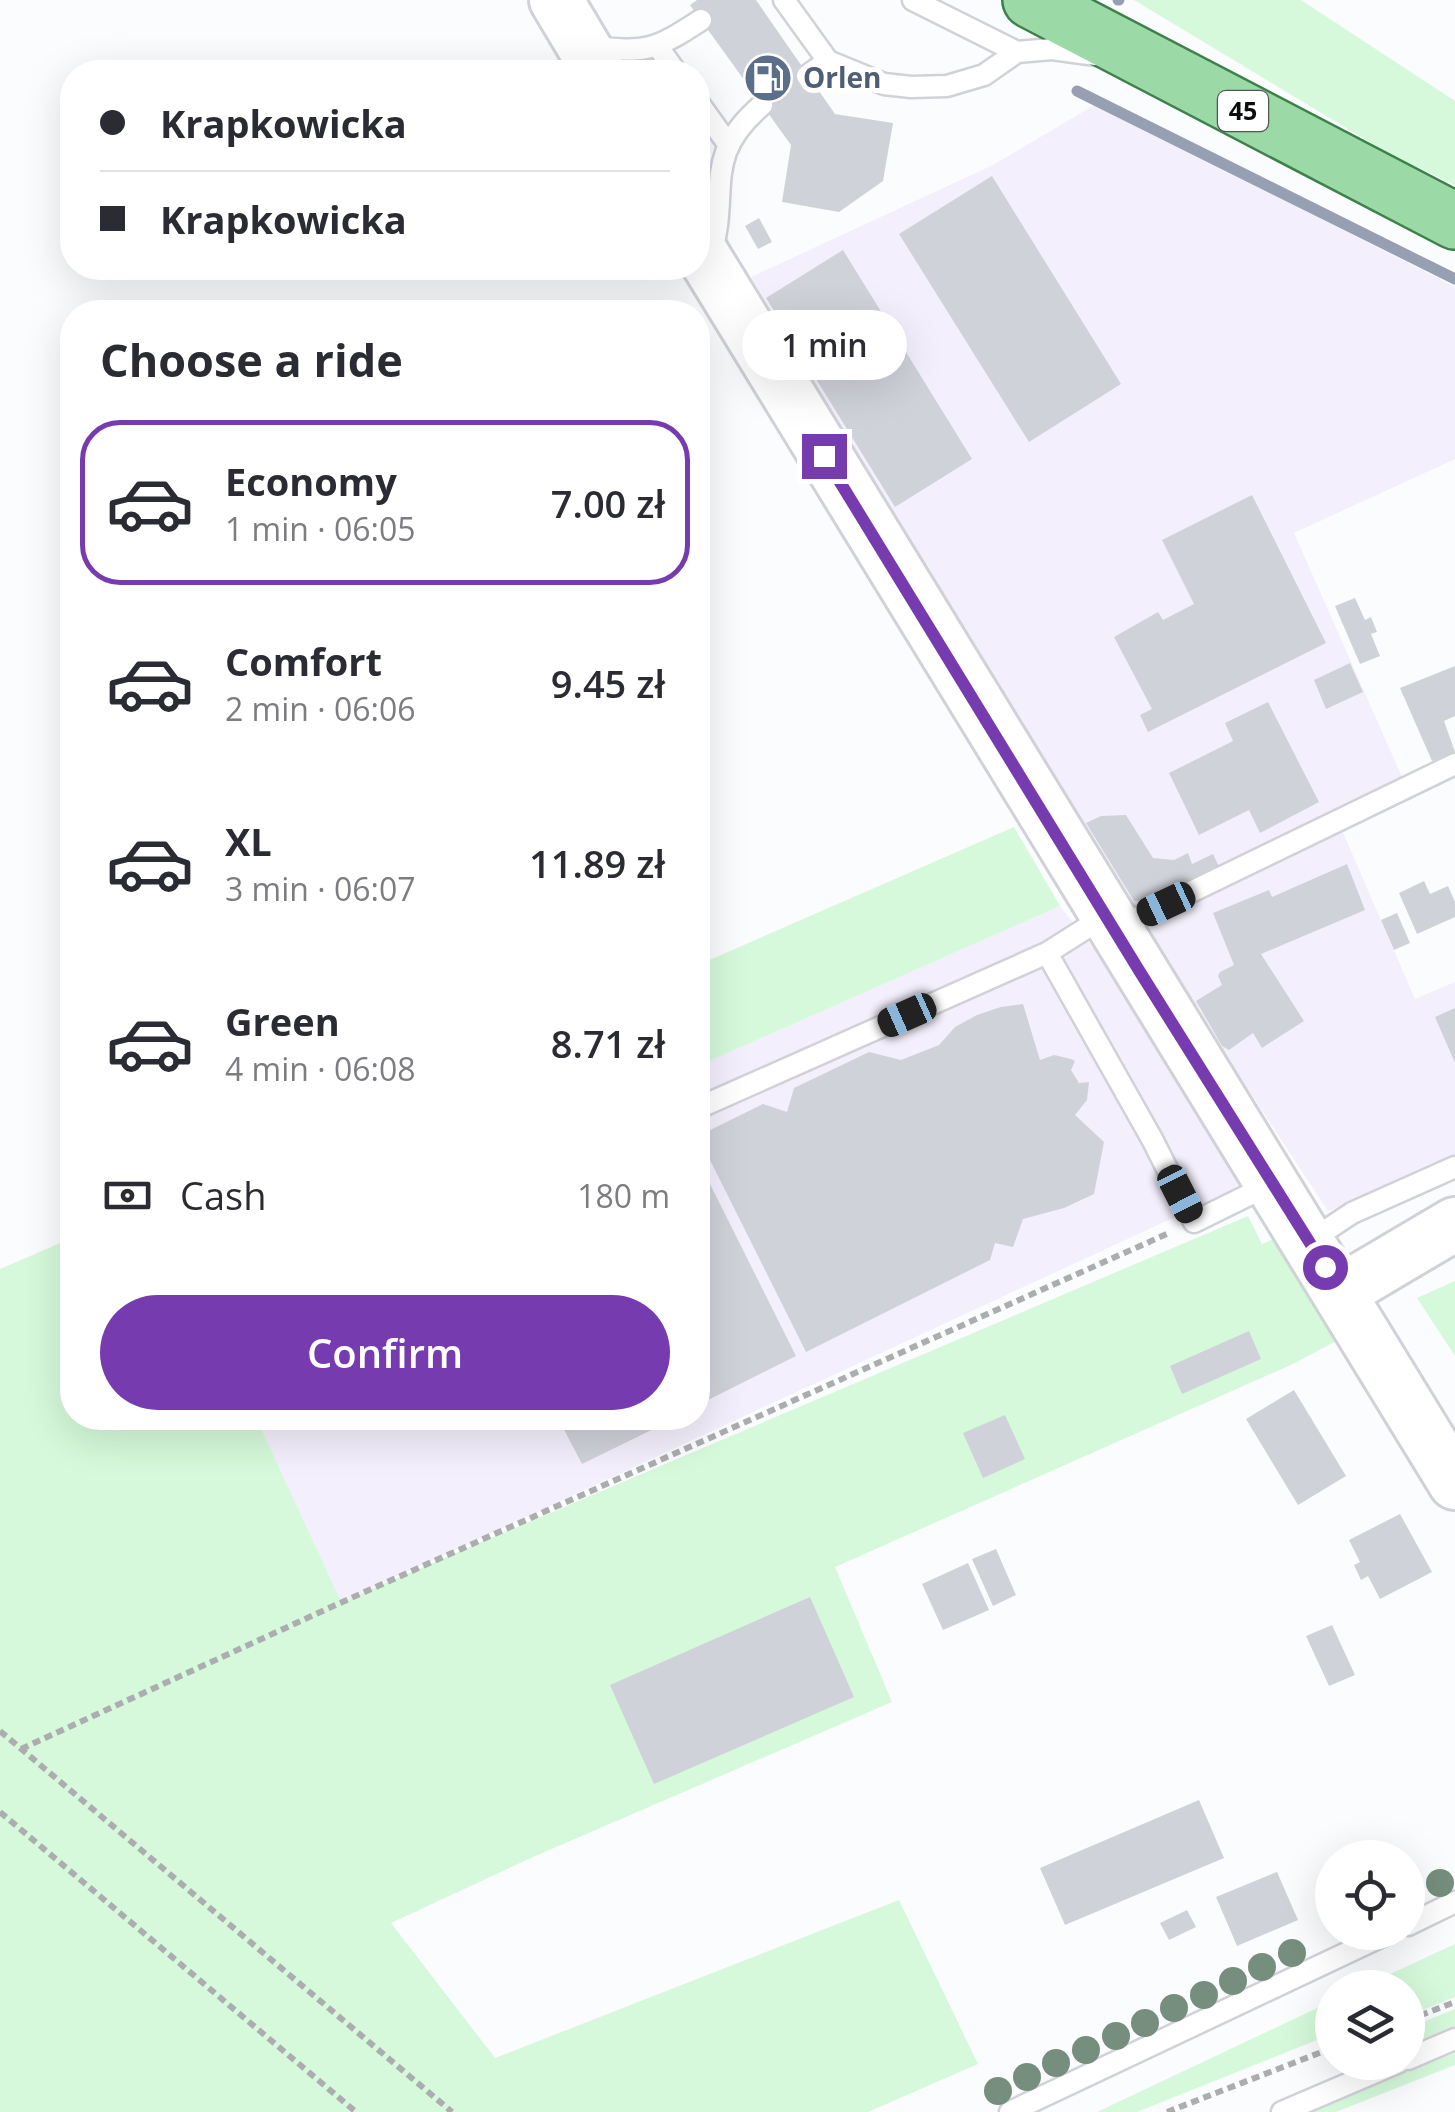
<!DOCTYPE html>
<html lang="en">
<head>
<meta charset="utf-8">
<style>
  body { margin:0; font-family:"Open Sans",sans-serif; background:#f7f7f7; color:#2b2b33; height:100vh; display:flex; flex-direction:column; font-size:38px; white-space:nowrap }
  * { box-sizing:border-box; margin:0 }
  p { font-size:32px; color:#7c7c81 }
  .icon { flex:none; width:55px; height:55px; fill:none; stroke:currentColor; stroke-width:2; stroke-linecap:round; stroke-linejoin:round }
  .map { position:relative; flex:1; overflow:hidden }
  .panel { position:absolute; left:60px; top:300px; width:650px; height:1130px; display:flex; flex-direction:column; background:#fff; border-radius:40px; box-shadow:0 10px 40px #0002 }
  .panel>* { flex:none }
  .guide { position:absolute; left:60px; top:60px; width:650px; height:220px; border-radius:40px; box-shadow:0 10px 40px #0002; display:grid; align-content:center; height:220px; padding:0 40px; background:#fff }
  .fabs { position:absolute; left:1315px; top:1840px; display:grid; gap:20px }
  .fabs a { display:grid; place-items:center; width:110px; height:110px; border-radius:50%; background:#fff; box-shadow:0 10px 40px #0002; font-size:50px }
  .end { position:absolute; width:45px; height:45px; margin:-22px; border:12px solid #773bb0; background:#fff; box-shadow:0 0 0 5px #fff }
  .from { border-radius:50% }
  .bubble { position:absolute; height:70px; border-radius:35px; background:#fff; box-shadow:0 10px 40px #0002; font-size:32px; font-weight:600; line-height:70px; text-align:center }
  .car { position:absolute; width:30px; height:60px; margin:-30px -15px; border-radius:12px; box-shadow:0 0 8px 2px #0007; background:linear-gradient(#222 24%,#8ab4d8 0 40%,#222 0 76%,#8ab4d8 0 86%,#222 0) }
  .guide b { display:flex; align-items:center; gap:35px; height:95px; font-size:38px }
  .guide b+b { border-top:2px solid #e1e1e2 }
  .guide i { width:25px; height:25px; background:#2b2b33 }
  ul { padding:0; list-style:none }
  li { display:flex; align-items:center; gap:30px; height:165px; margin:0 20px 15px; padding:0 20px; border:5px solid transparent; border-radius:40px }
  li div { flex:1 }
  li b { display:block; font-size:38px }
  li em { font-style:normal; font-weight:600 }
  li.active { border-color:#773bb0 }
  li>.icon { width:90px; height:90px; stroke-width:1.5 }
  h2 { padding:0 40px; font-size:45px; line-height:120px }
  .pay { display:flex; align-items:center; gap:25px; height:110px; padding:0 40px; font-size:38px }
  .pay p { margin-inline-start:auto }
  .primary-button { display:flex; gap:20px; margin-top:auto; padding:20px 40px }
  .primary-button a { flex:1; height:115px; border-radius:60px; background:#773bb0; color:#fff; font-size:40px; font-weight:600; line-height:115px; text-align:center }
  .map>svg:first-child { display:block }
  .industrial { fill:#f4effc }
  .green { fill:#d5f9da }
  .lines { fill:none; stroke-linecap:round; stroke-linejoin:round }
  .stream { stroke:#96a0b2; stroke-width:11 }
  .building { fill:#d0d2d9 }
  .service-casing { stroke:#d0d2d8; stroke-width:25 }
  .tertiary-casing { stroke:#d0d2d8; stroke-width:58 }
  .primary-casing { stroke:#3d804a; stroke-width:60 }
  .path { stroke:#acadaf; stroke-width:6; stroke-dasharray:8 5; stroke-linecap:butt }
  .service { stroke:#fff; stroke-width:20 }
  .tertiary { stroke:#fff; stroke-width:52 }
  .primary { stroke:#9bd9a6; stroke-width:55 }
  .tree { fill:#758e7d }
  .route { stroke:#773bb0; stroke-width:12 }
  .labels { text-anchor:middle; stroke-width:10; stroke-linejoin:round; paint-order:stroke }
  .shield { fill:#fff; stroke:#545556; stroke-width:2.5 }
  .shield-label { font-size:25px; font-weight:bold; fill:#0b0c0e }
  .service-label { font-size:28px; font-weight:bold; fill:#4e5e75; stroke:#fff; text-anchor:start }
</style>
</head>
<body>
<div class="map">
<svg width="1455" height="2112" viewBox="0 0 1455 2112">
  <rect width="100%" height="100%" fill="#fbfcfe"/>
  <path class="industrial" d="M1096,104L1455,287V459L1294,533L1410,795L1341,828L1415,999L1455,982V1155L1328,1211L1131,911L751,277L993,165Z
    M1060,906L1098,954L1240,1187L340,1603L256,1418H698V1066Z"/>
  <path class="green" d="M1134,0H1301L1455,101V185L1391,155Z
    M1014,827L1060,906L698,1066V965Z
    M1248,1216L1262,1244L1283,1235L1342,1338L1293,1364L835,1567L892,1702L533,1857L391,1923L495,2058L899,1900L978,2064L868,2112H0V1269L72,1238V1418H256L341,1602Z
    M1455,1281V1356L1417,1298Z
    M1455,1944V1997L1408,2016V1988L1362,1987Z
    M1332,2001V2034L1137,2112H1097Z
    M1455,2009V2026L1408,2045V2028Z
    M1455,2053V2065L1336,2112H1307Z"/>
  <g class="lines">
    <path class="stream" d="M1118,0H1119
      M1077,91L1455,279"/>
  </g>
  <path class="building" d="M697,0H756L835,114L893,123L883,181L839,212L782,202L791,145L690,5Z
    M992,176L1121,384L1029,442L899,234Z
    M759,218L772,242L758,249L745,226Z
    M843,250L972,459L895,507L766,298Z
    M1252,495L1326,643L1148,732L1140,715L1152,709L1114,637L1158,612L1163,620L1194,604L1162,540Z
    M1355,598L1365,620L1371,617L1377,632L1371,634L1380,656L1360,664L1335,606Z
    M1350,663L1363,692L1326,709L1314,680Z
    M1455,666V716L1444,721L1455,752L1432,761L1400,688Z
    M1268,702L1319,802L1260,833L1249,810L1199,835L1169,773L1233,741L1225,723Z
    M1126,815L1153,858L1174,860L1188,853L1192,864L1213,854L1221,871L1158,900L1134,901L1086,823L1101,816Z
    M1347,864L1365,910L1261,954L1304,1021L1262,1048L1253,1033L1229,1050L1222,1046L1196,1001L1222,985L1218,976L1220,972L1234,965L1213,913L1269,890L1272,897Z
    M1424,881L1430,894L1448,886L1455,902V917L1417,934L1399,893Z
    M1397,913L1410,943L1394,950L1381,920Z
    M1023,1004L1040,1060L1054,1055L1071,1059L1075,1061L1071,1070L1079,1083L1089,1082L1087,1100L1075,1115L1104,1142L1094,1194L1064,1208L1023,1219L1013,1247L995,1243L990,1260L806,1352L698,1136L763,1104L787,1112L794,1088L869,1052L901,1060L939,1045L955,1027L977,1015L1001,1007Z
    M1455,1008V1063L1435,1017Z
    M698,1160L796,1356L698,1405Z
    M1249,1331L1261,1359L1182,1394L1170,1366Z
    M1294,1390L1346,1476L1298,1505L1246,1419Z
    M1005,1415L1025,1459L983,1478L963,1433Z
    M558,1418H676L582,1464Z
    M1400,1514L1432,1572L1380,1599L1368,1576L1361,1580L1354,1565L1360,1562L1349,1540Z
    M996,1549L1016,1595L993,1606L972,1559Z
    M968,1563L989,1610L943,1630L922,1584Z
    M810,1597L854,1697L654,1784L610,1685Z
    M1332,1625L1355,1675L1329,1686L1306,1636Z
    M1199,1800L1224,1858L1065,1925L1040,1868Z
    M1277,1872L1298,1920L1237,1946L1216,1897Z
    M1187,1910L1196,1927L1169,1940L1160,1923Z"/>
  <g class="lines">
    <g class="service-casing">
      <path id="service" d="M784,0L828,61
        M913,0L1017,52
        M590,46C646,54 655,50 701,20
        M658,47L676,72
        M807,76L828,61L884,84L911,87L947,86L984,75L1017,52L1052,49L1096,55
        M698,102L728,144
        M711,254C730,190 701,157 762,105
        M1047,953L1152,1139L1194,1222L1271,1184
        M698,1108L1047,953L1088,927L1133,920L1455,764
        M1310,1241L1352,1213L1455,1167
        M1408,1925L1455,1902
        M1408,2059L1455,2039
        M1010,2112L1391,1932
        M1282,2112L1399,2062"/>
    </g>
    <g class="tertiary-casing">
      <path id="tertiary" d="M556,0L599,72
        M698,247L1455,1483
        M1340,1292L1455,1224"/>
    </g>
    <g class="primary-casing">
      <path id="primary" d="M1031,0L1455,221"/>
    </g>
    <path class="path" d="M0,1731L452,2112
      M21,1749L340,1603L1169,1233
      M0,1812L356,2112
      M1408,2020L1455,2002
      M1167,2112L1332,2048"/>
    <use href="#service" class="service"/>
    <use href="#tertiary" class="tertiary"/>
    <use href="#primary" class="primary"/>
  </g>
  <g class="tree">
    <circle cx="1440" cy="1883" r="14"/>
    <circle cx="1292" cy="1953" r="14"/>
    <circle cx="1262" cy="1967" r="14"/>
    <circle cx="1233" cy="1981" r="14"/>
    <circle cx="1204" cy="1995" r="14"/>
    <circle cx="1174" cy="2008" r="14"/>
    <circle cx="1145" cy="2023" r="14"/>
    <circle cx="1116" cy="2036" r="14"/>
    <circle cx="1086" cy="2050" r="14"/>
    <circle cx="1056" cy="2063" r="14"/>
    <circle cx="1027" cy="2077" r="14"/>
    <circle cx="998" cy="2091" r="14"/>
  </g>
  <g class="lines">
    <path class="route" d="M824,456L1140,972L1325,1267"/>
  </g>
  <defs>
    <g id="fuel-disc" transform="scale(2.5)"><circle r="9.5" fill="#5c6f8a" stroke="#fff"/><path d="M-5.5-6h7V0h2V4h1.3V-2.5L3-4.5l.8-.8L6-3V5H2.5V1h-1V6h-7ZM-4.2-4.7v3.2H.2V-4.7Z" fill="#fff"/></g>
  </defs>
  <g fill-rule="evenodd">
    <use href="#fuel-disc" x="768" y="78"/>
  </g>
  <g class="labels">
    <rect class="shield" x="1218" y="91" width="50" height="40" rx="8"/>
    <g class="shield-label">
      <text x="1243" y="120">45</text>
    </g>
    <g class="service-label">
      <text x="803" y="88">Orlen</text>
    </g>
  </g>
</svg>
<div class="fabs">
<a><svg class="icon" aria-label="locate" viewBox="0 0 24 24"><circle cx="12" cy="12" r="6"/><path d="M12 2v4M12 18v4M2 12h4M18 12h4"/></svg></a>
<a><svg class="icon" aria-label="layers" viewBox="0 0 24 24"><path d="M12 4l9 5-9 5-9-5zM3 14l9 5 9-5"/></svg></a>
</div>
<i class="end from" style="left:1325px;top:1267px"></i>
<i class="end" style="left:824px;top:456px"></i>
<div class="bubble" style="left:742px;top:310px;width:165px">1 min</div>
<i class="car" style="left:1166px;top:904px;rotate:245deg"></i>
<i class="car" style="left:907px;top:1015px;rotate:246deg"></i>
<i class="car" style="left:1180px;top:1194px;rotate:153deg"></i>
<div class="guide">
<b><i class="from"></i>Krapkowicka</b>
<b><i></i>Krapkowicka</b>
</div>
<section class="panel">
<h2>Choose a ride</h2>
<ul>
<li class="active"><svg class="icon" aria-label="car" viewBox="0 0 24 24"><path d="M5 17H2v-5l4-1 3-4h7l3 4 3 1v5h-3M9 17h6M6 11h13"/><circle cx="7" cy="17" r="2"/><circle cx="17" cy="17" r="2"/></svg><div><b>Economy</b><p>1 min · 06:05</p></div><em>7.00 zł</em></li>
<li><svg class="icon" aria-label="car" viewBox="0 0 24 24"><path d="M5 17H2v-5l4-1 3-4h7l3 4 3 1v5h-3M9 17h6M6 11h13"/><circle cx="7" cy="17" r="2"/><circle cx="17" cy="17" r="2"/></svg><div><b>Comfort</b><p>2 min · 06:06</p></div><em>9.45 zł</em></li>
<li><svg class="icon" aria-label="car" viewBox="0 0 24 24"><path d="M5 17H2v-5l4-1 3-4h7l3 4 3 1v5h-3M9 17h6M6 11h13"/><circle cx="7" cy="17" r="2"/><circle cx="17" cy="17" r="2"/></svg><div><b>XL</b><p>3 min · 06:07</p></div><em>11.89 zł</em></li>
<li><svg class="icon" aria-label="car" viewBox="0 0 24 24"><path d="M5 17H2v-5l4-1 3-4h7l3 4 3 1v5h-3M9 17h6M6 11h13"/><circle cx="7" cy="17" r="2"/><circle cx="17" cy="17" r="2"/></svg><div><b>Green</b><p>4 min · 06:08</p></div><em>8.71 zł</em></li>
</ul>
<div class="pay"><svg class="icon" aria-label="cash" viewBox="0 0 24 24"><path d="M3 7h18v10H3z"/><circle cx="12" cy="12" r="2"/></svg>Cash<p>180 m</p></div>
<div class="primary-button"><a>Confirm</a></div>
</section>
</div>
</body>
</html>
